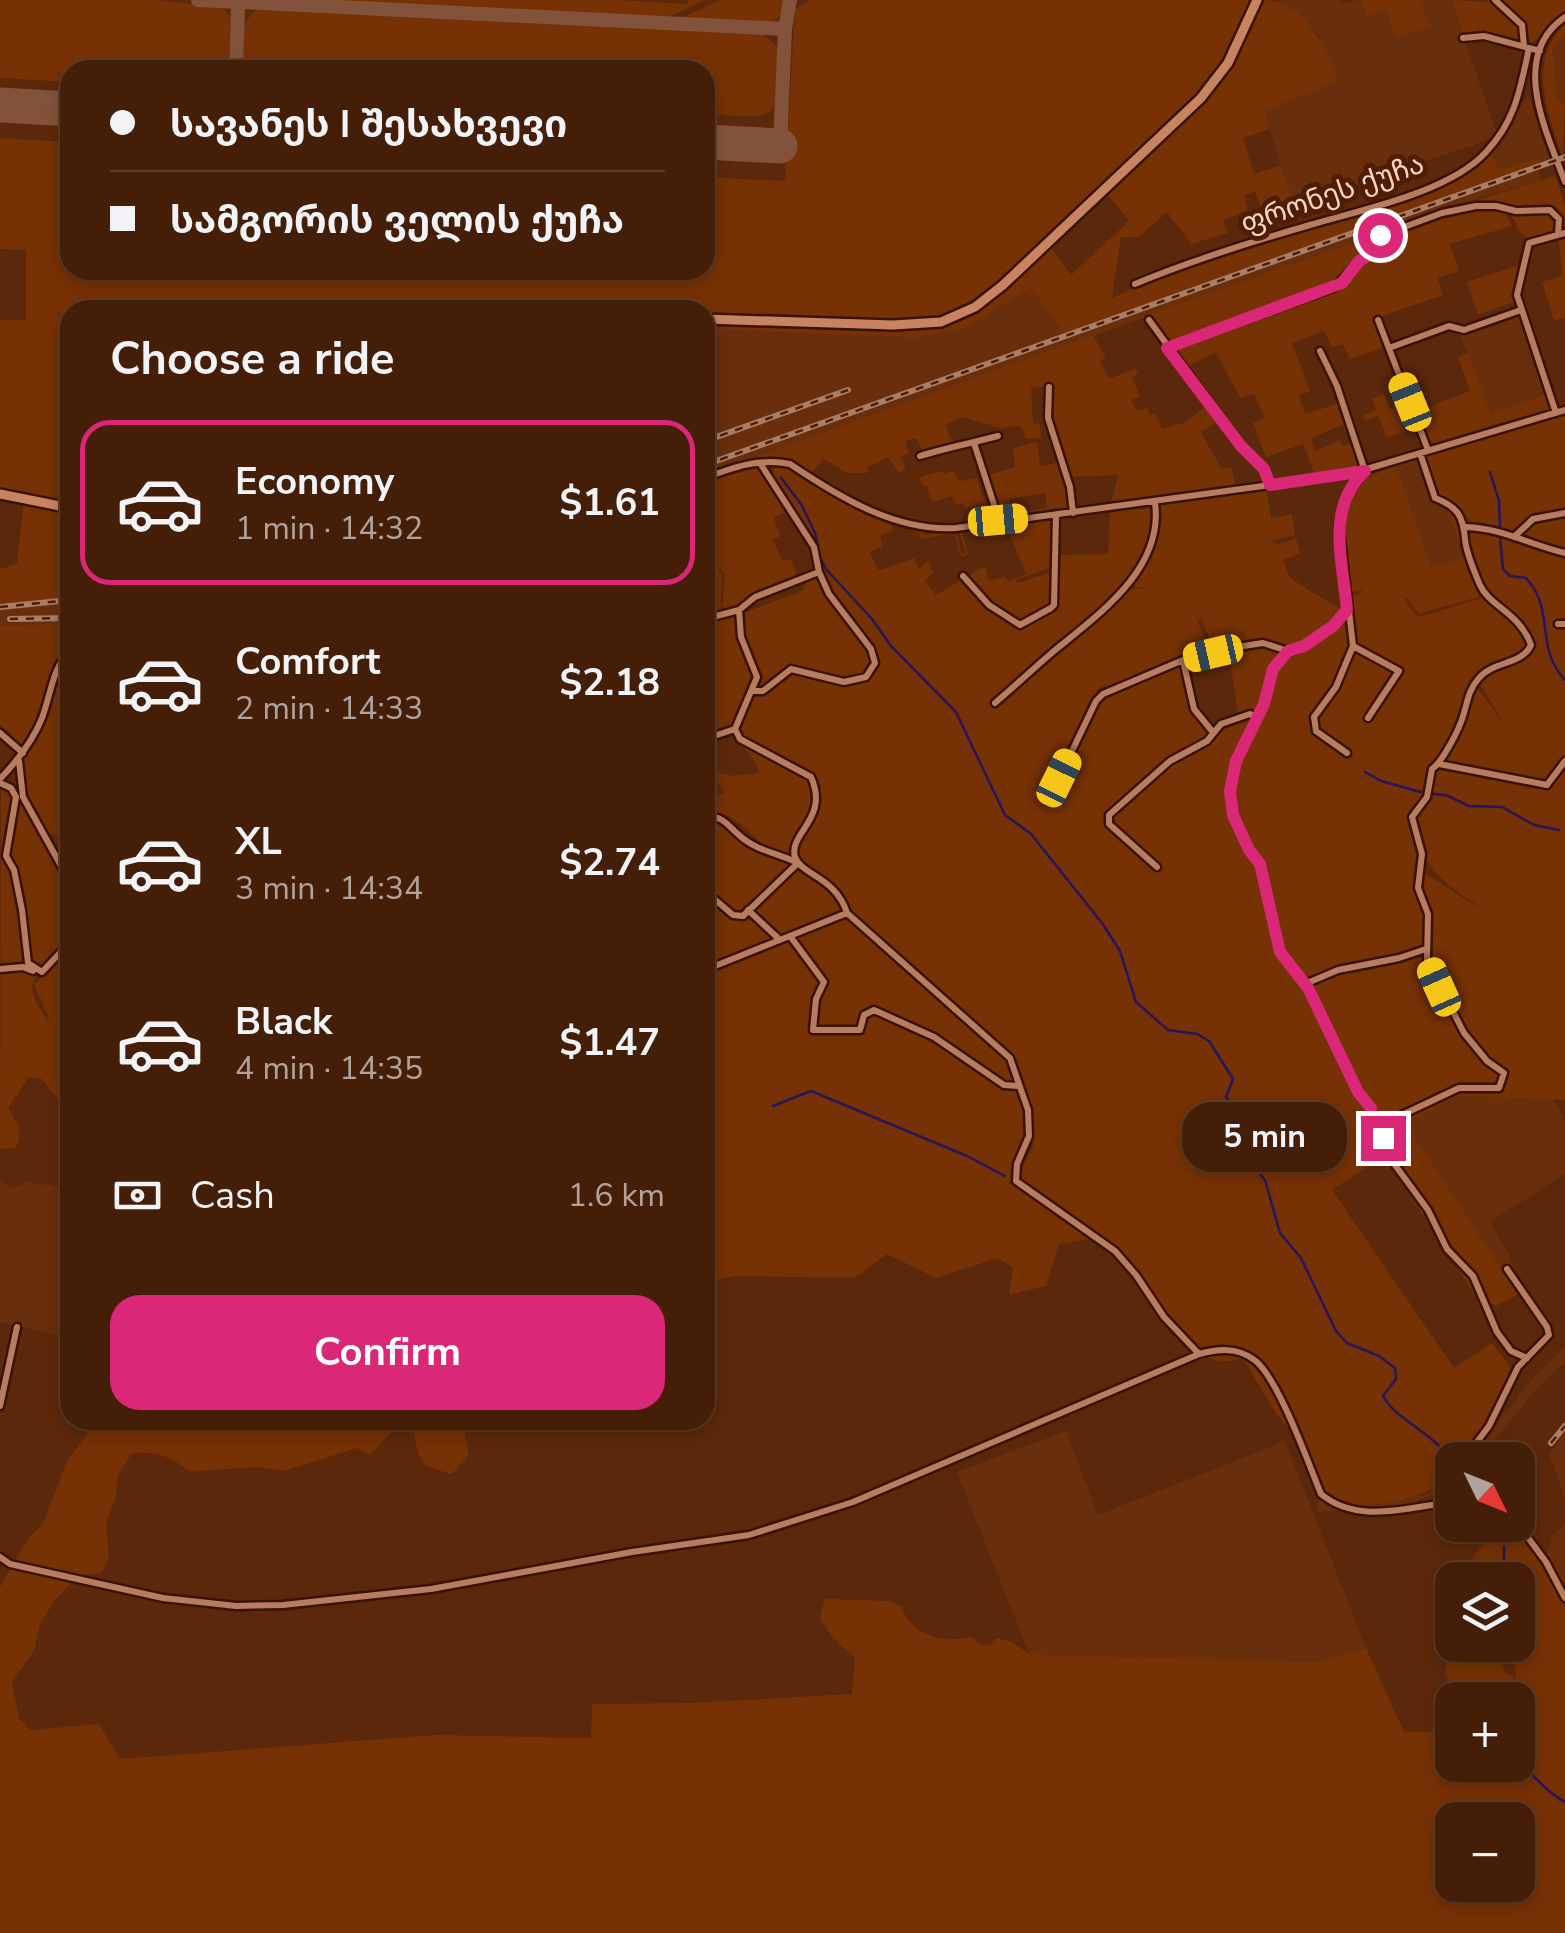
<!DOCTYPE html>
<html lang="en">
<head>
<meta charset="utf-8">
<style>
  body { margin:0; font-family:"Nunito Sans","Noto Sans Georgian",sans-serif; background:#4c2712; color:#f1f3f6; height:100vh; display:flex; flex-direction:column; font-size:38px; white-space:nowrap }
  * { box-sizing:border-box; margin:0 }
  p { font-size:32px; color:#b0a29c }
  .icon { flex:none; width:55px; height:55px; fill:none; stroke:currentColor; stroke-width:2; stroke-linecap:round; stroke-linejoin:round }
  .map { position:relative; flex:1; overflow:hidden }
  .side { position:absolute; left:60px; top:300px; width:655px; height:1130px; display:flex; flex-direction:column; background:#451e08; border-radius:30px; box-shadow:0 5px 15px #0003,0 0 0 2px #5d3c29 }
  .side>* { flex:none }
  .top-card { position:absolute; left:60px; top:60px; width:655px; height:220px; border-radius:30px; box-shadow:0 5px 15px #0003,0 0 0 2px #5d3c29; display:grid; align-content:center; height:220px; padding:0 50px; background:#451e08 }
  .needle { width:65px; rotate:133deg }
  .fabs { position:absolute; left:1435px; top:1442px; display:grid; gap:20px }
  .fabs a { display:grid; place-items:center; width:100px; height:100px; border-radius:20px; background:#451e08; box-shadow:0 5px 15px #0003,0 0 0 2px #5d3c29; font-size:50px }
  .end { position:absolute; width:45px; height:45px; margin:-22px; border:12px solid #db2777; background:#fff; box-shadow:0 0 0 5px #fff }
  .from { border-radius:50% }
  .bubble { position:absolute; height:70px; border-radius:30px; background:#451e08; box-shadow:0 5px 15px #0003,0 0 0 2px #5d3c29; font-size:32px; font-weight:700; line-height:70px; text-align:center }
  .car { position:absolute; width:30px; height:60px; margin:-30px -15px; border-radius:12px; box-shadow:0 0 8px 2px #0007; background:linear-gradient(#f5c518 24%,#345 0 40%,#f5c518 0 76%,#345 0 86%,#f5c518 0) }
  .top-card b { display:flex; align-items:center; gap:35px; height:95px; font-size:38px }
  .top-card b+b { border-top:2px solid #5d3c29 }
  .top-card i { width:25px; height:25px; background:#f1f3f6 }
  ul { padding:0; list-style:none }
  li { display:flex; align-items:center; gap:30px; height:165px; margin:0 20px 15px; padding:0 30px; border:5px solid transparent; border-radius:30px }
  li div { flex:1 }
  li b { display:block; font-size:38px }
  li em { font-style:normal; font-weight:700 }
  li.selected { border-color:#db2777 }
  li>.icon { width:90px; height:90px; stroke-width:1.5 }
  h2 { padding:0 50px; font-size:45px; line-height:120px }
  .pay { display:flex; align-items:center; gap:25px; height:110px; padding:0 50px; font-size:38px }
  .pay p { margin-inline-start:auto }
  .button { display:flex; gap:20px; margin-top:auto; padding:20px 50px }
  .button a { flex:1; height:115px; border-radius:30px; background:#db2777; color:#fff; font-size:40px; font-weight:700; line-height:115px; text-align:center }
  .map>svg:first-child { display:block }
  .built { fill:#692e0c }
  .green { fill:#763104; fill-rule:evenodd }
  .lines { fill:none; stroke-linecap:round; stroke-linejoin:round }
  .stream { stroke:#26165a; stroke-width:2.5 }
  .taxiway { stroke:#82533a; stroke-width:14 }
  .runway { stroke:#82533a; stroke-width:35 }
  .minor-casing { stroke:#391300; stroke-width:11 }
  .major-casing { stroke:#391300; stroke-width:14 }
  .minor { stroke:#b87c60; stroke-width:6 }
  .major { stroke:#c88361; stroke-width:9 }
  .rail-casing { stroke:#a97e68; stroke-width:6 }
  .rail { stroke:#501d00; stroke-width:2.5; stroke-dasharray:8; stroke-linecap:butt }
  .route { stroke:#db2777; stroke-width:12 }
  .labels { text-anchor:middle; stroke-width:10; stroke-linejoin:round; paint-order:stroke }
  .street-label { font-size:28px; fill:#f7d6c6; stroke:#501d00 }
</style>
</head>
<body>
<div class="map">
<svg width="1565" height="1933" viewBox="0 0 1565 1933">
  <rect width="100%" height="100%" fill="#5c280b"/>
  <path class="built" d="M1278,0H1340L1344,3L1359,0L1366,15L1386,9L1429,25L1420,0H1451L1496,132L1490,139L1295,206L1263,111L1283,102L1320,35Z
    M1565,34V104L1557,98L1552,70L1554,46Z
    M1528,94L1550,161L1543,164L1536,159L1499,169L1491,152Z
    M1537,166L1542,180L1479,198L705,475V329L915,338L965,328L1031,288L1066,335Z
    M1520,313L1546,394L1491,413L1460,334Z
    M1419,458L1445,503L1464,558L1432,569L1396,466Z
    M70,598V624L0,625V604Z
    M1459,1096L1553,1099L1565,1119V1174L1490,1222L1509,1254L1511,1267L1503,1272L1404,1122Z
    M0,1181L12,1188L28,1182L70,1189V1338L0,1322Z
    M1565,1347V1362L1540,1385L1478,1460H1470L1531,1380Z
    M1066,1431L1098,1515L1285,1441L1366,1648L1318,1662L1029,1654L957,1472Z
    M1565,1434V1499L1549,1454Z
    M1452,1479V1484L1437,1493L1401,1507L1318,1512L1316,1502L1344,1506L1425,1495Z
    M1565,1524V1591L1546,1558L1552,1536Z"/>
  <path class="green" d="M0,0H159L222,7L230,17L229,70H70V82L0,78Z
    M267,0H619L687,4L688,0H705L664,19Z
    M720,0H785V10L775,21L768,24L677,20Z
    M809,0H1254L1222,67L1204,88L997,286L973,305L953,314L927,320L705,315V310H70V504L0,491V320H26V250L0,249V138L70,142V270H705V177L785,181L795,9Z
    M1263,0C1306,0 1325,48 1339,81L1264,111L1269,129L1243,138L1254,174L1281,165L1297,210L1266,222L1255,191L1244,196L1248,210L1223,220L1228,233L1191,244L1167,212L1139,237H1121L1112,298L1193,262L1404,202L1475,167L1491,152L1499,169L1537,159L1543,164L1065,335L1031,288L965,328L915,338L705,329V326L898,332C976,323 998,301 1051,247L1071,275L1129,221L1107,194L1217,84L1239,53Z
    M1360,0H1420L1430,25L1396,38L1386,10L1366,15Z
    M1451,0L1494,2L1518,25L1521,44L1488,34L1463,33Z
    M1500,0H1565V11C1551,19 1544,38 1530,44L1521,21Z
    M256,10L765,35L781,51C777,126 778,118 705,114V70H241C241,50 239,22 256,10Z
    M1565,24V34L1554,46L1553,54L1557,98L1565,104L1563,157C1548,114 1526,61 1565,24Z
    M1555,176L1565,205V230L1560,231L1557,213L1503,206L1448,209Z
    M1481,207L1504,210L1512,226L1450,244L1459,271L1437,278L1443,295L1376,318L1386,347L1350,359L1343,344L1332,347L1324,331L1292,343L1310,391L1299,396L1305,414L1340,403L1347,423L1311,438L1315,451L1340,440L1343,446L1353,443L1362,470L1315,475L1303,444L1266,457L1253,423L1265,418L1254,394L1240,398L1216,352L1185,368L1170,349L1338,287L1360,261L1373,255L1378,240L1439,215Z
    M1550,212L1556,218L1557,232L1529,240L1519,231L1512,216Z
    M1565,235V318L1554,320L1542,282L1562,276L1559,240Z
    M1373,236L1374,250L1341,282L1168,346L1147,315Z
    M1519,265L1513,285L1514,302L1478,315L1467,282Z
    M1093,335L1106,358L1100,361L1109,379L1136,368L1138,374L1132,377L1140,396L1131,400L1137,410L1148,408L1150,415L1155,413L1162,429L1183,423L1208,405L1219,420L1201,433L1222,469L1231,467L1236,487L1111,504L1118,475L1069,477L1050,418L1049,386L1031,387L1033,423L1040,424L1041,438L1026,439L1020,425L1001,428L962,417L945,425L953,443L924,453L916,438L905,441L909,452L901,456L906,468L899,473L888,457L868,467L867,473H847L824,459L810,474C788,460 772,459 747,460Z
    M1468,353L1491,413L1546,394L1552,409L1429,445L1416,412L1470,391L1458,357Z
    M1384,394L1390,409H1396L1405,431L1387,438L1378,416L1365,421L1363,415L1376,410L1372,398Z
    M1565,415V512L1531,519L1514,536L1473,523L1455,504L1437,496L1425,455Z
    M1037,442L1040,466L1062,462L1069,511L1000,517L986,476L1015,467L1013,448ZM1045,493L1047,508L1011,514L1009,499Z
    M754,465L760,468L788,510L774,518L780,536L773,540L782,561L791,559L797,578L728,612L722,606L725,574L705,552V480Z
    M781,465L791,468L838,497L923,532L924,535L955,530L962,555L966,553L959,531L1003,524L1004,528L1014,521L1054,520L1053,567L1015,580L1017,583L1052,572V604L1029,619L1031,622L1056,606L1058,555L1108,554L1110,511L1154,508V538L1116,598L995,705L1130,590L1152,586L1136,588L1131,583L1158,538L1161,504L1266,487L1271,518L1292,514L1295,536L1271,540L1277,545L1296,538L1300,554L1283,560C1286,566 1287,572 1290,577C1293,581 1336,607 1341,608L1339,613L1313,636L1294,646L1268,640L1215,651L1201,619L1197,620L1210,651L1182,658L1107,690L1105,685L1098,689L1069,752L1063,757L1065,761L1056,778L1060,779L1097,706L1105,695L1181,663L1192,710L1208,730V737L1170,760L1105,817L1118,837L1119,834L1110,818C1128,798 1152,777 1175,761C1183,755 1194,753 1202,748C1223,734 1220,714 1254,719C1246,736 1235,753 1229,770C1219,796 1241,846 1259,866L1278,952L1314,1001L1358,1098L1367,1106L1368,1130L1374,1137L1388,1126L1460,1090L1499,1091L1506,1074L1501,1065L1488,1060L1466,1032L1428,961L1429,914L1421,882L1424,873L1488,913C1450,885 1417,871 1414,818L1427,802L1434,770L1440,766L1485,779L1488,777L1545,787L1553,782L1565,764V1100L1459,1096L1405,1123L1518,1294L1496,1306L1475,1295L1384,1156L1332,1190L1454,1368L1492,1343L1513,1371L1491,1419L1471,1448L1470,1460H1452V1479C1409,1504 1370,1510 1320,1503L1305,1450L1276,1413L1243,1359C1230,1361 1217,1364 1206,1356C1170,1329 1154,1285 1122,1254C1092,1225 1052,1210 1022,1181V1167L1033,1146V1108L1023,1088L1019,1067L1004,1045L940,995L858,921L860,919C849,911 849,902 841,892C831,878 814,872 801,861L797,844C803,835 812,828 816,818C837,768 775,759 745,739L739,731L738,724L758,675L742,637L743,613L802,591L806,579L822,571L815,545L774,479L773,469ZM890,521L919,533L921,539L954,533L961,557L968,554L962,533L1001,526L1002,531L1008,530L1026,574L1008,581L1005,576L989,581L985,566L936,595L925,581L933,573L928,561L919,569L915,558L878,571L870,552L883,546L880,536L893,531Z
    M1396,466L1432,568L1464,557L1445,503L1457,514L1467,556L1481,596L1419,614L1407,598L1404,600L1418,617L1486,597C1503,611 1527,626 1528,649L1474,680L1464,699L1459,721L1431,768L1425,798L1411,814L1409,821L1419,851L1417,887L1426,913L1422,947L1305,980L1282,953L1262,862L1251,849L1235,816L1232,791L1237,767L1281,662L1308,650L1345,623L1350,649L1321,711L1342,679L1354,650L1400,672L1405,670L1403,666L1399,669L1354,644L1349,597L1361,593L1362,590L1346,593L1341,520C1345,487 1367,475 1396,466Z
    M941,471L944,474L953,471L960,481L977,478L985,503L965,509L963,503L955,505L952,496L932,502L927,486L923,487L920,477Z
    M26,505L70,512V598L0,604V569L17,564L23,506Z
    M1565,516V550L1517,536L1534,521Z
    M1486,530L1565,554V759L1548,784L1444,763L1443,760L1475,685L1505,725L1482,687L1477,684L1489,671L1527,656L1533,645L1516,616L1480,581L1466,538L1468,533Z
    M705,554C734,578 716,584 722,613L705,618Z
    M736,613L740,637L755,678L733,728L705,738V620Z
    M70,624V647L57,663L44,707L23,746L0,724V625Z
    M1260,645L1278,648L1282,653L1270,667L1258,710L1238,713L1229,652Z
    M70,653V878L60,859L57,835L44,832C35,816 24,798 22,780C18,746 52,683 70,653Z
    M735,733L805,774L814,785L812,818L792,854C756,858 744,806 705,813V796L725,794L718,782L705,778V770L734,776L759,773L756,763L733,734Z
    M1,787L13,798L3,860L12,870L25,962L39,972C24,990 37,1002 47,1020L49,1018L34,985L70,944V1108L63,1106L42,1079L29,1077L8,1108C17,1124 24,1128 16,1148L0,1149Z
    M21,800L70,885V939L40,969L31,965L8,853L17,801Z
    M712,818C729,826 739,840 756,851C768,858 781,857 794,863C815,872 837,889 844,911L705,967V819Z
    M846,916L1008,1060L1027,1121L1026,1135L1009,1183L1094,1238L1059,1244L1046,1286L1009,1295L1013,1268L998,1258L936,1278L887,1254L854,1278L735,1276L705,1283V974Z
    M1417,952L1425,961L1459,1028L1501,1073L1497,1087L1460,1086L1376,1129L1372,1123L1373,1115L1307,984L1339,971Z
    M102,1420H167L168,1424L179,1425L191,1420H462L469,1455L452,1474C422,1466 419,1464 414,1433L395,1428L370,1455L357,1448L284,1471L256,1467L189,1472C170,1455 157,1452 132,1453L118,1475L116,1497L106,1523L109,1556L102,1572L77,1577L55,1600L40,1624L34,1651L12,1681L19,1719L31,1730L99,1724L120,1759L435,1735L591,1738L592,1704L690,1703L852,1694L855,1658L833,1638L820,1618L825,1599L891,1601L902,1607C910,1635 945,1644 971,1637L981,1645H990L996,1638L1010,1641L1029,1654L1318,1662L1366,1648L1404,1732L1452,1731V1765H1518V1700H1464C1441,1676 1442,1673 1452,1643L1496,1645L1505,1672L1516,1679L1515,1666L1505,1645H1518V1580H1471C1465,1556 1488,1540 1504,1525H1514L1546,1570L1565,1605V1933H0V1587L29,1537L43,1524L66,1463L88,1432ZM1452,1820H1518V1885H1452Z"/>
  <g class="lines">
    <path class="stream" d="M1490,472L1499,501L1500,526
      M781,478L801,504L815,533L820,557L826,569L872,619L891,646L956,712L1005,815L1031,834L1102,923L1120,951L1136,1002L1168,1030L1197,1034L1209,1041L1233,1079L1226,1097L1255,1146L1252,1165L1265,1180L1280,1233L1301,1258L1336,1331L1347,1343L1379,1356L1395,1368L1396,1379L1383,1396C1394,1417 1427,1431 1445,1452
      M1500,537L1503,569L1510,576L1526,578C1556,610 1534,647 1565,680
      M1365,772L1381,781L1424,793
      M1432,794L1446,795L1469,806L1502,807L1534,825L1559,830
      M773,1106L811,1091L967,1156L1005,1176
      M1504,1580V1547
      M1501,1700L1515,1681
      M1518,1761C1535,1776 1545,1791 1565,1802"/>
    <path class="taxiway" d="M198,0L785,29
      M236,70L238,5
      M780,146L785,29L790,0"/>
    <path class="runway" d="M0,105L70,109
      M705,142L780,146"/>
    <g class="minor-casing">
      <path id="minor" d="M1495,0L1522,25L1524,46
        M1565,17C1508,56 1547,133 1565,182
        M1463,38L1484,36L1540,51
        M1135,284C1192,260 1251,242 1310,225C1361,210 1450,192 1486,152C1516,120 1520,89 1529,48
        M1149,320L1241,446L1264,469L1270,485
        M1378,320L1428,450
        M1167,348L1335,287L1359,261L1375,252L1377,237L1442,213L1476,206H1496L1516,211L1550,210L1559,219L1558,234
        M1389,348L1449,326L1464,330L1521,310
        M1320,351L1337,386L1365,471L1346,496L1339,523L1353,646L1336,687L1314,717L1316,731L1347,753
        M1049,387L1048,418L1070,487L1073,513
        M1556,413L1517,295L1529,243L1565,233
        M974,443L999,520
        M920,456C946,448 972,443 998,436
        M705,478C734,467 759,458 790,464C839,497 896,532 956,528L1350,474L1565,410
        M1466,527C1501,528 1531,545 1565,553
        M1514,537L1533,519L1565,513
        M963,576L989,605L1020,625L1051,608L1054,605L1056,515
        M705,619L739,610L755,597L819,572
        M1558,624H1565
        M1353,646L1399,671L1368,718
        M1288,651L1273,669L1264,703L1236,761L1230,791L1233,815L1249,851L1260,864L1280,952L1308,988L1358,1092L1371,1108L1370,1124L1389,1146L1395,1165L1428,1210L1447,1249L1473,1276L1497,1332L1511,1351L1527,1358
        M1183,660L1194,709L1212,731
        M753,691H763L791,669L844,682L866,677L875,663L871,649L829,594L819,572L814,547L760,463
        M995,703C1015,686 1034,668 1054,651C1099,614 1164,569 1155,503
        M735,729L740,739L811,777C830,819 788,833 795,857C801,875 836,877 847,913
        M0,733L23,753
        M705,739L735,729L757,677L741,637L739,610
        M19,761L23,797L70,882
        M1439,764L1547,785L1565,761
        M1059,778L1096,701L1103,694L1183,660L1237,647L1263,643L1288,651L1304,646L1333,626L1346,611
        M0,779C17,761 33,741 42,718C51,694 52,669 70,650
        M0,783L11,788L16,797L6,856L14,870L22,910L28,963L42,972L70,942
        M705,817C723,815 727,825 739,835C756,851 778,853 798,863L743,916L733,915L705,891
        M1157,867L1109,824V815L1170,761L1207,741L1221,724L1250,714L1256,717
        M748,910L780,940
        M790,936L824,982L816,999L813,1030H860L864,1015L874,1010L934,1037L1004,1085L1019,1086
        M0,969L23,967L33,971
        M705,970L847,913L1010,1058L1028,1110L1029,1136L1017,1164L1016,1181L1115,1251L1136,1275L1164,1317L1199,1354
        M1305,984L1338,970L1399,958L1426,949
        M1374,1132L1385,1123L1459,1088H1499L1504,1073L1487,1061L1464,1033L1427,961L1428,914L1418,888L1422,854L1412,817L1427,797L1432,769C1442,762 1456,735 1461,722C1467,707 1467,691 1479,678C1493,661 1522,665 1531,645C1520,613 1489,606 1480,585C1474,571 1466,553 1465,539C1463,516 1458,507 1435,498L1420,453
        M0,1406L17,1327
        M1473,1460L1471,1450L1489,1426L1518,1367L1549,1335L1547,1327L1507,1269
        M1518,1524L1546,1562L1565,1598
        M0,1557L10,1564L163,1598L236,1606L283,1605L431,1589L632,1552L749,1535L853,1502L1199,1354C1218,1349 1236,1347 1253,1359C1277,1374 1309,1465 1321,1494C1358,1525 1409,1507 1452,1502"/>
    </g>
    <g class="major-casing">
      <path id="major" d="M705,319L893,325L941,322L975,307L1003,285L1201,98L1228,63L1257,0
        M0,494L70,508"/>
    </g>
    <use href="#minor" class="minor"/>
    <use href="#major" class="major"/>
    <g class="rail-casing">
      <path id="rail" d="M705,441L848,390
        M705,465L1565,157
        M0,607L70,600
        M10,619L70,618
        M1551,1443L1565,1426"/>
    </g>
    <use href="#rail" class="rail"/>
  </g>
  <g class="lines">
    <path class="route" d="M1380,235L1375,239V252L1359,261L1342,283L1167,348L1241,446L1264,469L1270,485L1365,471C1325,508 1343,561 1347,610L1333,626L1304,646L1288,651L1273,669L1264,704L1236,761L1230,791L1233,815L1249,850L1260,864L1280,952L1308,988L1358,1092L1371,1108L1370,1124L1383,1138"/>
  </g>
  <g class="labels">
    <g class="street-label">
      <text transform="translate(1332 193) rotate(-19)" y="10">ფრონეს ქუჩა</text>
    </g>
  </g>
</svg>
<div class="fabs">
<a><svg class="needle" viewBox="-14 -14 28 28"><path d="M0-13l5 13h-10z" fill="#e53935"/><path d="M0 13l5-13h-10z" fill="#b0a29c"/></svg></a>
<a><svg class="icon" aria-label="layers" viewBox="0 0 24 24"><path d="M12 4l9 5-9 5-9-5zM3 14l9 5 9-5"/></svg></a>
<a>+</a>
<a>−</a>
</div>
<i class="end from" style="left:1380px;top:235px"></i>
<i class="end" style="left:1383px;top:1138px"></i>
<div class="bubble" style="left:1182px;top:1102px;width:165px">5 min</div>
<i class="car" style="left:1410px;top:402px;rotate:338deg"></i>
<i class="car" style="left:998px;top:520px;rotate:85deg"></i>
<i class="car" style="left:1213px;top:653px;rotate:257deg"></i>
<i class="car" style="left:1059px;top:778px;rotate:26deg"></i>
<i class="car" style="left:1439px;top:987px;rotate:336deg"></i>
<div class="top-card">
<b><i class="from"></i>სავანეს I შესახვევი</b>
<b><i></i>სამგორის ველის ქუჩა</b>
</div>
<section class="side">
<h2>Choose a ride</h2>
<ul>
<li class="selected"><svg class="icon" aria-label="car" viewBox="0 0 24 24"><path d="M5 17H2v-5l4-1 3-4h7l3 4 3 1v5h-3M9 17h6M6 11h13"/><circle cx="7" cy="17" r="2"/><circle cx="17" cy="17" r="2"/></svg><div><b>Economy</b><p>1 min · 14:32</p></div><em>$1.61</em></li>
<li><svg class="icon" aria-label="car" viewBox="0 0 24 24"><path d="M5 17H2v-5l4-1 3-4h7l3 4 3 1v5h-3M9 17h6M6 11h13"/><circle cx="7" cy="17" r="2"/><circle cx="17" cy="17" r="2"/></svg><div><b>Comfort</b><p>2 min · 14:33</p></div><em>$2.18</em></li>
<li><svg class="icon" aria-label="car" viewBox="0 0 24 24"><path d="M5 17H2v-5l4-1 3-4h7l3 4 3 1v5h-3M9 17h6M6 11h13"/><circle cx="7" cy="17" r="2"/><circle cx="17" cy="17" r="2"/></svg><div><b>XL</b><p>3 min · 14:34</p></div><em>$2.74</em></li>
<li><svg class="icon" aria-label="car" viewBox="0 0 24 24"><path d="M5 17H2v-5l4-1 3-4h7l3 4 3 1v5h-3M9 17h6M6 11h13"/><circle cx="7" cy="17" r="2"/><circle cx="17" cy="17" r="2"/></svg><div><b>Black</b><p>4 min · 14:35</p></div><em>$1.47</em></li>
</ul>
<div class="pay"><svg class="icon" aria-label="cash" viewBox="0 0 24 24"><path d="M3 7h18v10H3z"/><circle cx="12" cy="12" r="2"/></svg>Cash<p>1.6 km</p></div>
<div class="button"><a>Confirm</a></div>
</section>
</div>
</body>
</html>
